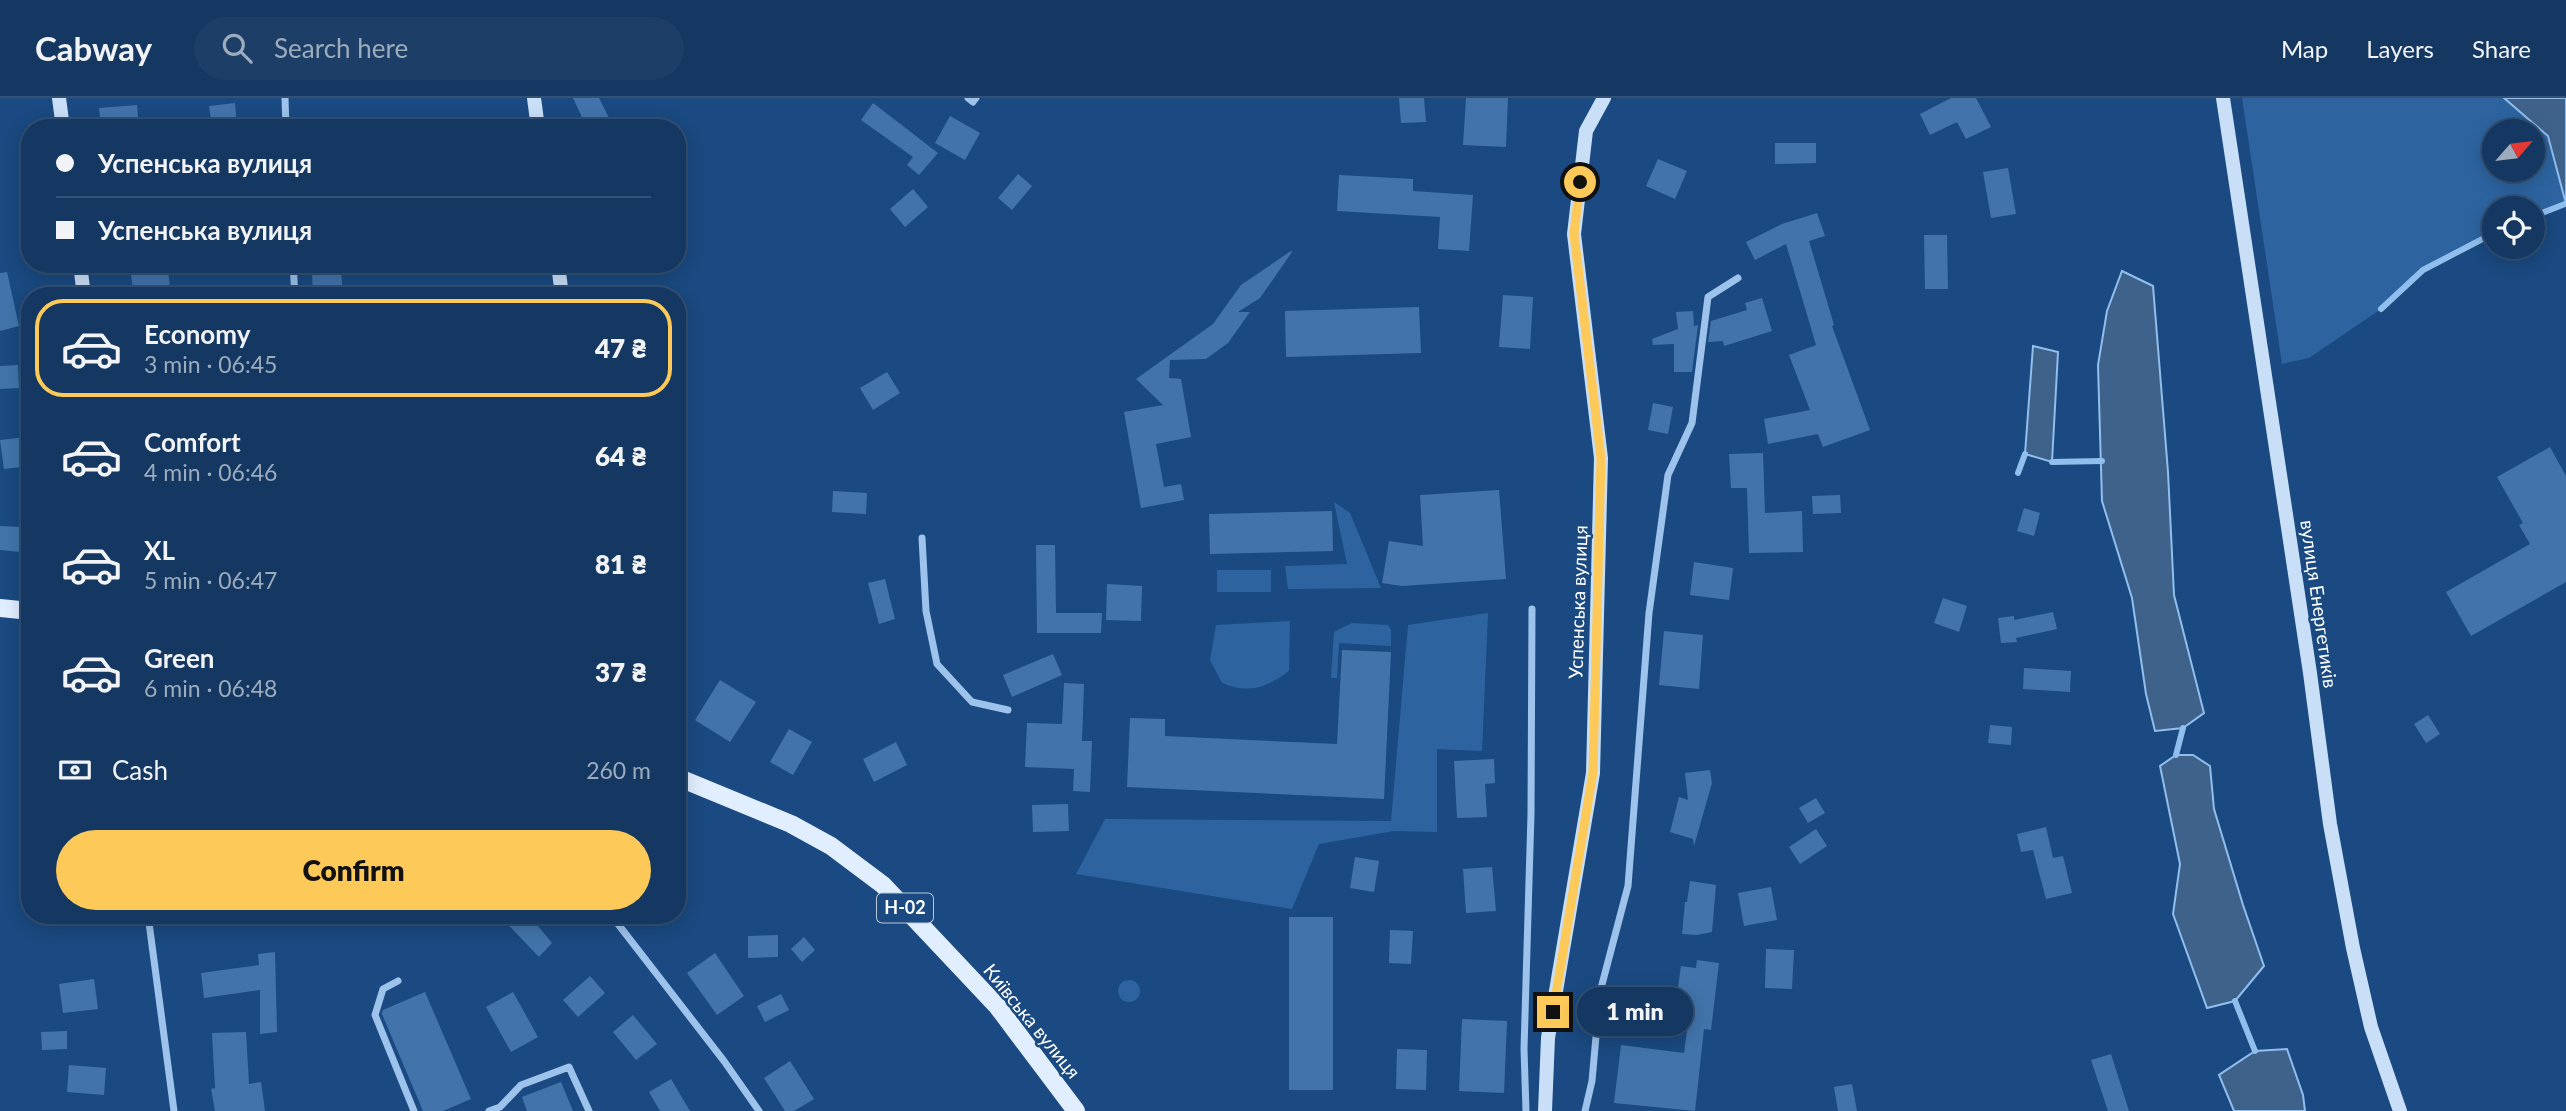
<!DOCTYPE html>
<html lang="en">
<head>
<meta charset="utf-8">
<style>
  body { margin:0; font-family:Lato,sans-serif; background:#1d3f67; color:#f1f3f6; height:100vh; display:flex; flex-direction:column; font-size:26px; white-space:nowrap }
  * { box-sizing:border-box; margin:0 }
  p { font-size:23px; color:#9dacbd }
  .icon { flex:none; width:38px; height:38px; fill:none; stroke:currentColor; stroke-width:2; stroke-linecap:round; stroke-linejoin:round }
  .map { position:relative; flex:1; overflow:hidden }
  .panel { position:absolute; left:21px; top:189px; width:665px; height:637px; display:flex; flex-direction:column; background:#143861; border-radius:28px; box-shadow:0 4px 18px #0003,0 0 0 2px #335276 }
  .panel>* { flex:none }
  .guide { position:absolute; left:21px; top:21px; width:665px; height:154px; border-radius:28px; box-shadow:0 4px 18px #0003,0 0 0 2px #335276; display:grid; align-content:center; height:154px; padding:0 35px; background:#143861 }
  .needle { width:46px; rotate:62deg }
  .controls { position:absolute; left:2482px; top:21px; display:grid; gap:14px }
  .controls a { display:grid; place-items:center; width:63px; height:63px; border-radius:50%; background:#143861; box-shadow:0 4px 18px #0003,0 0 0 2px #335276; font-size:35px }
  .end { position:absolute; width:32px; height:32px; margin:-16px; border:9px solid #fdc959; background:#111; box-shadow:0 0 0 4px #111 }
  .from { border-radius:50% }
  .bubble { position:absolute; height:49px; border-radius:24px; background:#143861; box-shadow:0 4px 18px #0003,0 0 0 2px #335276; font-size:23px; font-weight:800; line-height:49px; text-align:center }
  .guide b { display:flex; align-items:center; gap:24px; height:66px; font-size:26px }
  .guide b+b { border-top:2px solid #335276 }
  .guide i { width:18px; height:18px; background:#f1f3f6 }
  ul { padding:12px 0 0; list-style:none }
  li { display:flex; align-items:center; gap:21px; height:98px; margin:0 14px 10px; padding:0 21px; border:4px solid transparent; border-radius:28px }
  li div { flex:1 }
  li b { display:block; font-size:26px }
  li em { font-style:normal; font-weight:800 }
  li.selected { border-color:#fdc959 }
  li>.icon { width:63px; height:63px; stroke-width:1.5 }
  .pay { display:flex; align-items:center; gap:18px; height:77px; padding:0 35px; font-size:26px }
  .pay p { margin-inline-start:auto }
  .action { display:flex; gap:14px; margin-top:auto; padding:14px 35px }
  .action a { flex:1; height:80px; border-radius:42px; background:#fdc959; color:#111; font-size:28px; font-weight:800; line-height:80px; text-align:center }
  header { display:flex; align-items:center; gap:42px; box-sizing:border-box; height:98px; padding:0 35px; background:#143861; border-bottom:2px solid #335276 }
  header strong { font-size:33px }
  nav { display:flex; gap:38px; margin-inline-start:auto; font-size:24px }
  .search { width:490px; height:63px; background:#1d3f67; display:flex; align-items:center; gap:18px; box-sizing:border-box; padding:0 24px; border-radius:38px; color:#9dacbd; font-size:26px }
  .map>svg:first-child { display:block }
  .green { fill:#2d64a0; fill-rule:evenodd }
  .water { fill:#3f628b; stroke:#90beed; stroke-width:2 }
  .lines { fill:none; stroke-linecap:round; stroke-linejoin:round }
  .stream { stroke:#90beed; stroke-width:6 }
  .building { fill:#4274ab }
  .street { stroke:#9dc2eb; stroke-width:7 }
  .secondary { stroke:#c9dff8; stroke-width:14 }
  .primary { stroke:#e1eeff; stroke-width:18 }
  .route { stroke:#fdc959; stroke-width:9 }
  .labels { text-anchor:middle; stroke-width:5; stroke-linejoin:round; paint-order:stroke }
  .shield { fill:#1a4a81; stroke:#bac9d9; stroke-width:2 }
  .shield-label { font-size:18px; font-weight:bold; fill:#fff }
  .street-label { font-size:19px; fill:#fff; stroke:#1a4a81 }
</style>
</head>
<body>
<header>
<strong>Cabway</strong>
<div class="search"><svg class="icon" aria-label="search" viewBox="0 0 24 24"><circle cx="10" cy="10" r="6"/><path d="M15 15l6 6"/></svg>Search here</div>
<nav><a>Map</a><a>Layers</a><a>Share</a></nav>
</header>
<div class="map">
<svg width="2566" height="1013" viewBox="0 0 2566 1013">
  <rect width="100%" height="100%" fill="#1a4a81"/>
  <path class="green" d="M2242,0H2504L2548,38L2565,106L2532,119V110H2494V135L2423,172L2381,211L2309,260L2282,266ZM2494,33H2532V72H2494Z
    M1334,404L1350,415L1381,490L1288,491L1285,468L1347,466Z
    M1217,472H1271V494H1217Z
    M1488,515L1482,653L1437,651V734L1394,733L1319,746L1292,811L1076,776L1105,721L1391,723L1408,527Z
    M1290,523L1289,573C1266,590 1249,596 1222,585L1210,562L1216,527Z
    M1352,525L1388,527L1391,532V548L1339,545L1337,580H1331L1334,534Z
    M1118 893a11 11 0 1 1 22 0a11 11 0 1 1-22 0Z"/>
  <path class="water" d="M2504,0H2566V106L2548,38Z
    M2122,173L2153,188L2168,374L2174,497L2204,615L2183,630L2155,633L2146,596L2132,500L2102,403L2098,267L2107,213Z
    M2033,248L2058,254L2052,364L2025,356Z
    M2176,657H2193L2210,668L2214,711L2243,807L2264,868L2235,903L2207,910L2173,816L2180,766L2160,668Z
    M2287,951L2303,997L2305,1013H2234L2219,977L2255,953Z"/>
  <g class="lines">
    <path class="stream" d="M2532,119L2565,106
      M2381,211L2423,172L2494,135
      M2052,364L2102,363
      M2018,375L2025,356
      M2176,657L2183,630
      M2235,903L2255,953"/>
  </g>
  <path class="building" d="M573,0H599L614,30H584L581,17Z
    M1399,0H1424L1426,24L1401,25Z
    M1466,0H1508L1506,49L1463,47Z
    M1951,0H1976L1991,29L1966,41L1957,24L1930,37L1920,16Z
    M235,5L237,30H212L209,8Z
    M873,5L938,55L919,77L907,67L913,59L861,22Z
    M137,7L139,30H101L99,10Z
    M950,18L980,35L965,62L935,45Z
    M1775,45H1816V65L1775,66Z
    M1658,61L1687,73L1675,101L1646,88Z
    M2008,70L2016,116L1991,120L1983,74Z
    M1018,76L1032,88L1012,112L998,100Z
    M1339,77L1413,81V93L1473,97L1469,153L1438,151L1440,119L1337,113Z
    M913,91L928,109L905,129L890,111Z
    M1817,115L1825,138L1809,143L1834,227L1832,228L1870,332L1823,349L1818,336L1768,346L1764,321L1810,312L1789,257L1816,247L1786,146L1755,162L1746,144L1782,126Z
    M1924,137H1947L1948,191H1925Z
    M1291,153L1292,154L1260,200L1238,214H1250L1228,245L1206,261L1170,262L1169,280L1181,281L1191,339L1156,346L1164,389L1181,386L1184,402L1141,410L1124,314L1163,307L1136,281L1213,226L1241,187Z
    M168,172L171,198H134L131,177Z
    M341,172L343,198H313L312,173Z
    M7,174L19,228L0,233V175Z
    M1503,197L1533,199L1530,251L1499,249Z
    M1762,200L1772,233L1724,248L1723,243L1708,244L1711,223L1747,212L1745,205Z
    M1419,209L1421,255L1286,259L1285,213Z
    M1693,213L1694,228L1698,227L1692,274H1674V246L1653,247L1652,241L1678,231L1676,214Z
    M18,267L19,290L0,291V268Z
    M887,274L900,295L873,312L860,290Z
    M1653,305L1673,309L1668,336L1648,332Z
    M26,339L29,368L4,371L0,342Z
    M2550,349L2566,378V484L2471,538L2446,494L2530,446L2519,427L2523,425L2497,379Z
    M1763,355L1765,415L1802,413L1803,454L1749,455L1747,390H1731L1729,356Z
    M1499,392L1506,481L1402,488L1382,485L1389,443L1423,448L1420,397Z
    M833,393L867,395L866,416L832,414Z
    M1840,397L1841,415L1813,416L1812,398Z
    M2024,410L2040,415L2034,438L2017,433Z
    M1332,413L1333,453L1210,456L1209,416Z
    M0,428L23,429L21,454L0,452Z
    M1036,447H1055L1056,515H1102L1101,535H1037Z
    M1694,464L1733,470L1729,502L1690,497Z
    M885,481L895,521L879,526L868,485Z
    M1107,486L1142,488L1141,523L1106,522Z
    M1943,500L1967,508L1959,534L1934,525Z
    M2053,514L2057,531L2016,540L2017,544L2001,545L1998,520L2014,518V522Z
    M1664,533L1703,537L1699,591L1659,587Z
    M1342,552L1391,554L1384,701L1127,689L1130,620L1165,621V638L1337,646Z
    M1053,556L1062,577L1012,599L1003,577Z
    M2024,570L2071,573L2070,594L2023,591Z
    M720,582L756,604L730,644L695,622Z
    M1064,585L1084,586L1082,643H1092L1090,694L1073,693L1074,671L1025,669L1027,625L1062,626Z
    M2428,617L2440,636L2426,645L2414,626Z
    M1990,627L2012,629L2011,647L1988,645Z
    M789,631L812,644L793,677L770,664Z
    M896,644L907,667L874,684L863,661Z
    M1494,661L1495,685L1485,686L1487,719L1457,720L1454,663Z
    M1710,672L1712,685L1694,748L1693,741L1670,734L1679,699L1688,702L1685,675Z
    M1816,700L1825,715L1808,725L1799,710Z
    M1068,706L1069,733L1033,734L1032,707Z
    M2046,729L2053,760L2063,758L2072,795L2046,801L2033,752L2021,754L2017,736Z
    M1816,731L1827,748L1800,766L1789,749Z
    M1355,759L1379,763L1374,794L1350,790Z
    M1492,769L1496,813L1466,815L1463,771Z
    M1690,783L1716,787L1712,834L1697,837L1682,836L1685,804H1687Z
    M1771,789L1777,822L1744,828L1738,795Z
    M499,817H529L552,845L539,859Z
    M1289,819H1333V992H1289Z
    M1390,832L1413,833L1411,866L1389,865Z
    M778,837V859L748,860V838Z
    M804,839L815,852L802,864L791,851Z
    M1766,851L1794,852L1792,891L1765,890Z
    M275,854L277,934L260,936V892L204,900L201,875L259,867L258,856Z
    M715,855L744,898L717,917L687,875Z
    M1697,862L1719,865L1711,932L1704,931L1695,1013L1614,1005L1621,947L1684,955L1690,912L1675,910L1681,868L1696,870Z
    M590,878L605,895L578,919L563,902Z
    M94,881L98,911L63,915L59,886Z
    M425,894L471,1001L443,1013H423L382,916L383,912Z
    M513,894L538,939L511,954L486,909Z
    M781,896L789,912L765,924L757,908Z
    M633,917L657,946L636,962L613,934Z
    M1462,921L1507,923L1504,995L1459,993Z
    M67,933V951L42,952L41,934Z
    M246,934L249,986L261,984L265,1013H215L211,991L215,990L212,935Z
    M1397,951L1427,952L1426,992L1396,991Z
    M2111,956L2129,1013H2108L2091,962Z
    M790,963L814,1001L794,1013H785L764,980Z
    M69,967L106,970L104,997L67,994Z
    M671,981L690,1013H660L649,994Z
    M561,984L573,1013H527L522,999Z
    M1852,986L1857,1013H1838L1834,989Z"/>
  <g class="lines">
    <path class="street" d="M285,0L286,30
      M968,0L973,4L976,0
      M293,166L295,198
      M922,440L926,513L937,566L972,604L1008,612
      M148,817L174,1013
      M611,817L724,963L759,1013
      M398,883L383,891L375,917L414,1013
      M489,1013L500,1009L521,987L569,969L589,1013
      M1526,1013L1524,951L1531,716L1532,511
      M1585,1013L1592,983L1600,894L1628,788L1649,515L1668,377L1692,325L1708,199L1738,180"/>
    <path class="secondary" d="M59,0L63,30
      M534,0L538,30
      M2223,0L2310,575L2330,726L2353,850L2371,929L2400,1013
      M80,166L84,198
      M558,166L562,198
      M1545,1013L1548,940L1593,675L1601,360L1574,136L1586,33L1604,0"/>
    <path class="primary" d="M0,510L30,513
      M677,679L791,726L831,748L883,787L997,908L1076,1013"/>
  </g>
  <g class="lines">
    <path class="route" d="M1553,914L1593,674L1601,360L1574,136L1580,84"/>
  </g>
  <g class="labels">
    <rect class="shield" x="877" y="795.5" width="56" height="29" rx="5"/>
    <g class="shield-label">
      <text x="905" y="816">Н-02</text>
    </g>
    <g class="street-label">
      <text transform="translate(1578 504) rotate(-88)" y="7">Успенська вулиця</text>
      <text transform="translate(2319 506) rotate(82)" y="7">вулиця Енергетиків</text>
      <text transform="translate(1032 923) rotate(51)" y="7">Київська вулиця</text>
    </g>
  </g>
</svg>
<div class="controls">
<a><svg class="needle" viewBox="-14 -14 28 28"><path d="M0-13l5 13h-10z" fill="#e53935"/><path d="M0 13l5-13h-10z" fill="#9dacbd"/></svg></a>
<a><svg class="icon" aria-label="locate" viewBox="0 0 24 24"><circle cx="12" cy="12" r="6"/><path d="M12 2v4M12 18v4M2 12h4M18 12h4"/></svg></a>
</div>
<i class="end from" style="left:1580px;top:84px"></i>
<i class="end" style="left:1553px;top:914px"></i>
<div class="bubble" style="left:1577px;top:889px;width:116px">1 min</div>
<div class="guide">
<b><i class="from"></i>Успенська вулиця</b>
<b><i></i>Успенська вулиця</b>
</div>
<section class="panel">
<ul>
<li class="selected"><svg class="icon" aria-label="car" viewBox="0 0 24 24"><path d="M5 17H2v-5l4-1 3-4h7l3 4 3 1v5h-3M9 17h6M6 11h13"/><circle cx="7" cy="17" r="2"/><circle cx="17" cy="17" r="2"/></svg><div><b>Economy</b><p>3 min · 06:45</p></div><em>47 ₴</em></li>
<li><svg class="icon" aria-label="car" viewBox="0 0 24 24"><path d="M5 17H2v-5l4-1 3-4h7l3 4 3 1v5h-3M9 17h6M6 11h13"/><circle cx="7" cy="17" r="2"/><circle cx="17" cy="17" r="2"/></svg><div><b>Comfort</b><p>4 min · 06:46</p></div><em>64 ₴</em></li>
<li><svg class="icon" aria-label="car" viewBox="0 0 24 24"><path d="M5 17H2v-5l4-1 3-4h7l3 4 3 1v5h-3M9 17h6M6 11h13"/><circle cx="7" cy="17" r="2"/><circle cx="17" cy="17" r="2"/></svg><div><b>XL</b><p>5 min · 06:47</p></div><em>81 ₴</em></li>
<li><svg class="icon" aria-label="car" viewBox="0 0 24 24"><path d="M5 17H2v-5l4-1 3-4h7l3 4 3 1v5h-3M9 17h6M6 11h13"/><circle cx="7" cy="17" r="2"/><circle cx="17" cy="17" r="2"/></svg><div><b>Green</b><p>6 min · 06:48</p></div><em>37 ₴</em></li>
</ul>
<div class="pay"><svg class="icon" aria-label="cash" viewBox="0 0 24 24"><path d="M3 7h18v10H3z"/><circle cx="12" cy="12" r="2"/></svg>Cash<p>260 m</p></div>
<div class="action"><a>Confirm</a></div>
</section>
</div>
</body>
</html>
